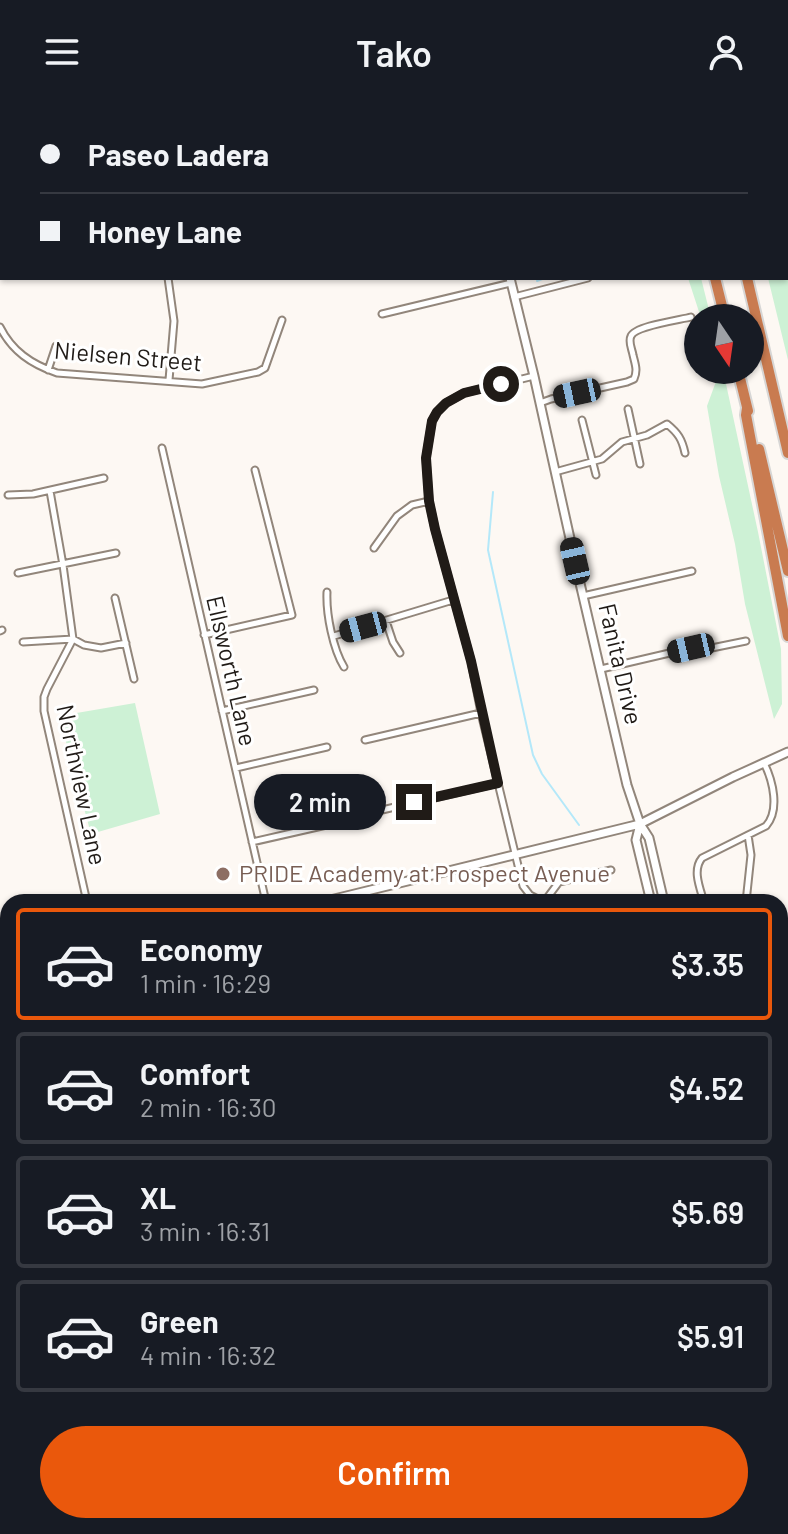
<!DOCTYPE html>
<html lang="en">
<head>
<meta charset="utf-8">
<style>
  body { margin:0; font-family:Barlow,sans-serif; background:#20242c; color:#f1f3f6; height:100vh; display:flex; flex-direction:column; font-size:30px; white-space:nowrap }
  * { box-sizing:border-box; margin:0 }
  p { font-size:26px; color:#9ea1a6 }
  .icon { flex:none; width:44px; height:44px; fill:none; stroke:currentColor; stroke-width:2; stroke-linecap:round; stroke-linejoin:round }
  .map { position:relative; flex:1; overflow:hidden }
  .details { position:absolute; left:0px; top:790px; width:788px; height:640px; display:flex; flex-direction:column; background:#171b24; border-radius:24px 24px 0 0; box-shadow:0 2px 6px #0004 }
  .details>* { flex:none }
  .banner { position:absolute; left:0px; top:0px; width:788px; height:176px; box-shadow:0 2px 6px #0004; display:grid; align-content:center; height:176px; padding:0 40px; background:#171b24 }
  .needle { width:52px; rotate:167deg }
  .tools { position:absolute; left:684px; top:200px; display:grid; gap:16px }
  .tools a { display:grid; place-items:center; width:80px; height:80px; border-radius:50%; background:#171b24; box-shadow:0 2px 6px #0004; font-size:40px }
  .end { position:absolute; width:36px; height:36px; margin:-18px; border:10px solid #201b17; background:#fff; box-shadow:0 0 0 4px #fff }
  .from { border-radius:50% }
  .bubble { position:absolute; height:56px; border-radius:28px; background:#171b24; box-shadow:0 2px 6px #0004; font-size:26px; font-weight:600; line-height:56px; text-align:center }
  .car { position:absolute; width:24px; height:48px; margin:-24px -12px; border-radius:10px; box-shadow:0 0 6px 2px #0007; background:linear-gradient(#222 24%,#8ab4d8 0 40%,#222 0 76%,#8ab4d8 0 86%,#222 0) }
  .banner b { display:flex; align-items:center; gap:28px; height:76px; font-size:30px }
  .banner b+b { border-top:2px solid #363941 }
  .banner i { width:20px; height:20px; background:#f1f3f6 }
  ul { padding:14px 0 0; list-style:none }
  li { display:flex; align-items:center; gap:24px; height:112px; margin:0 16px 12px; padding:0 24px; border:4px solid #363941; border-radius:8px }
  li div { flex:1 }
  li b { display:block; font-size:30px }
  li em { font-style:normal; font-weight:600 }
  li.on { border-color:#ea580c }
  li>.icon { width:72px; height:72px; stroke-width:1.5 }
  .action { display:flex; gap:16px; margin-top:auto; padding:16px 40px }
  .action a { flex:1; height:92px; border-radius:48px; background:#ea580c; color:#fff; font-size:32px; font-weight:600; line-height:92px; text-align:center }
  header { display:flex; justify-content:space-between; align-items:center; height:104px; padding:0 40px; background:#171b24; font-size:36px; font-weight:600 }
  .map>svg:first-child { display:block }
  .green { fill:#cdf1d5 }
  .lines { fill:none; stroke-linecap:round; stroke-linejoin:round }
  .stream { stroke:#b4e8f9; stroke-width:2 }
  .minor-casing { stroke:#92867b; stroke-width:9 }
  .tertiary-casing { stroke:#92867b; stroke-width:11 }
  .secondary-casing { stroke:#92867b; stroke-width:11 }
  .primary-casing { stroke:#d7d6d5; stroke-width:12 }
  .motorway-casing { stroke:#d7d6d5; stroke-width:14 }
  .minor { stroke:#fff; stroke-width:5 }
  .tertiary { stroke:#fff; stroke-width:7 }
  .secondary { stroke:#fff; stroke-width:7 }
  .primary { stroke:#dfb096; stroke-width:8 }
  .motorway { stroke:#c97b50; stroke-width:10 }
  .route { stroke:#201b17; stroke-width:10 }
  .education-dot { fill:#8d6e63; stroke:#fff; stroke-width:3 }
  .labels { text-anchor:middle; stroke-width:6; stroke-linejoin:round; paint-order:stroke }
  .street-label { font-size:24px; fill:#201b17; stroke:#fff }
  .education-label { font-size:24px; fill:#785e54; stroke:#fff; text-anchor:start }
</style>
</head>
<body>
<header><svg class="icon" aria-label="menu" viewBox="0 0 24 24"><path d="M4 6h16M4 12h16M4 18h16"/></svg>Tako<svg class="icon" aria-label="person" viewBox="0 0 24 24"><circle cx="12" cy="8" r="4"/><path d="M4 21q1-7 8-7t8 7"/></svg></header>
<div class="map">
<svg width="788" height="1430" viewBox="0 0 788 1430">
  <rect width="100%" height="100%" fill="#fdf8f3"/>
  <path class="green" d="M726,0H788V256L768,174H786V2H727Z
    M688,174H701L711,214H701Z
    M716,266H723L758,428L781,545L782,600L774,615L745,500L735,440L719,372L707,302L718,272Z
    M135,599L160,710L91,730L59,612Z
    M788,1214V1301L780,1305V1216Z"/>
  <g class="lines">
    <path class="stream" d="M537,177L545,174
      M493,388L488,446L533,651L542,670L579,721
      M0,1053L8,1055
      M780,1277L788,1275"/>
    <g class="minor-casing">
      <path id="minor" d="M24,2L25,0
        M106,2V0
        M379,2L381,0
        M576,2L585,0
        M168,174L174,217L169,276
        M514,193L588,174
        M382,210L511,179
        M0,223C12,247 31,260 57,269L202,280L258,268L265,264L282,216
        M48,266L56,242
        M534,272L464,289L446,299L437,308L432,317L426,354L429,397L435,425L471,557L481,609L523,782L530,791L544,798
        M540,299L551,295L627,278L634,275C638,266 635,260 633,251C632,245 628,238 631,232C635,222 679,216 691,213
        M628,305L640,360
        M582,316L596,371
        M162,344L266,798
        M555,368L602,355L622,338L647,331L667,320C678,329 682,335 685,349
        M50,387L63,461L73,535L47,585L44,593V607L87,798
        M8,391L33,390L104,374
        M374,444L397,412L412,401L429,397
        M18,469L116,449
        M327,488C326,510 333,545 344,563
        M583,492L692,467
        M115,494L134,575
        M386,517L393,538L400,549
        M0,527L2,526
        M204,531L292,511L255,366
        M334,532L453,496
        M23,538L73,535L84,541L101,544L126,539
        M601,565L691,544L692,548L746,537
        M222,607L314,586
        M365,636L481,609
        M236,664L327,643
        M382,706L498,679
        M252,738L344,717
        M367,788L369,798
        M544,798L559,778L611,766
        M704,798C700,784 692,766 702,754L766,722C780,706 773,677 764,659
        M746,798L751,751L748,731
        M0,898L8,934
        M0,1186L8,1185
        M0,1307L8,1341
        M780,1347L788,1345
        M780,1390L788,1424
        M538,1430V1422"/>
    </g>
    <g class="tertiary-casing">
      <path id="tertiary" d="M640,720L733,673L788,648"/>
    </g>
    <g class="secondary-casing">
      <path id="secondary" d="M470,0L471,2
        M510,174L534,272L579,475L627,681L640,720L649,734L664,798
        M640,720L636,736L651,798
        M322,798L640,720
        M0,870L8,868
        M379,1422L385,1430
        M393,1422L400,1430"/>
    </g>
    <g class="primary-casing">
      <path id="primary" d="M780,1182L788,1180
        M780,1197L788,1195
        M0,1365L8,1363
        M0,1380L8,1378"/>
    </g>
    <g class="motorway-casing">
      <path id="motorway" d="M673,0L674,2
        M705,0L706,2
        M715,174L725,214
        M747,174L788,349
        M738,266L748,307
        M747,304L746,311L788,532
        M759,345L788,467
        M780,879L788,862
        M780,980L788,978
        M780,996L788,994
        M0,1118H8
        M0,1134H8"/>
    </g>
    <use href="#minor" class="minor"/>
    <use href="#tertiary" class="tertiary"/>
    <use href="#secondary" class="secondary"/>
    <use href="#primary" class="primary"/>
    <use href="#motorway" class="motorway"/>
  </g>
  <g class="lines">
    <path class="route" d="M414,698L498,679L471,557L435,425L429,397L426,354L432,317L437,308L446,299L464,289L501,280"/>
  </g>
  <circle class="education-dot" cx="223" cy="770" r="8"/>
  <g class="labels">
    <g class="street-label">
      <text transform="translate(128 253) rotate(5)" y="8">Nielsen Street</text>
      <text transform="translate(620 560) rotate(77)" y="8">Fanita Drive</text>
      <text transform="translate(231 567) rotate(77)" y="8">Ellsworth Lane</text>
      <text transform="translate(81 681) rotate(78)" y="8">Northview Lane</text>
    </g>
    <g class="education-label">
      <text x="239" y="778">PRIDE Academy at Prospect Avenue</text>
    </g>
  </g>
</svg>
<div class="tools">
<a><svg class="needle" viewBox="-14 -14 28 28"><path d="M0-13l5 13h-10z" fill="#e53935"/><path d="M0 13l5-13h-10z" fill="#9ea1a6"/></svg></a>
</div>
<i class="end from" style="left:501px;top:280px"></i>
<i class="end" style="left:414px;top:698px"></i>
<div class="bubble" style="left:254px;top:670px;width:132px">2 min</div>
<i class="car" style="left:577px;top:289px;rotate:258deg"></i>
<i class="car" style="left:575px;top:457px;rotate:347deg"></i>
<i class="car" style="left:363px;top:523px;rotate:255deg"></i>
<i class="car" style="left:691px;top:544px;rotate:257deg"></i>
<div class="banner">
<b><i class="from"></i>Paseo Ladera</b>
<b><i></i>Honey Lane</b>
</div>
<section class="details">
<ul>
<li class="on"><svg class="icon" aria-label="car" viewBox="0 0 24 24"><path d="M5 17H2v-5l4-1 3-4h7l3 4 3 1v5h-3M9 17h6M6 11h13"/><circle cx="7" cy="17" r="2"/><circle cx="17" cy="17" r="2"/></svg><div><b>Economy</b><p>1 min · 16:29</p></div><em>$3.35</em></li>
<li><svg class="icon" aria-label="car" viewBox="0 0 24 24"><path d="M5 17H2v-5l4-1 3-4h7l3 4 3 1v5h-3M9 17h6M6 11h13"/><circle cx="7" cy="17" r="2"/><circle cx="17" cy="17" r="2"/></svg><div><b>Comfort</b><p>2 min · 16:30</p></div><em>$4.52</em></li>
<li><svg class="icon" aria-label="car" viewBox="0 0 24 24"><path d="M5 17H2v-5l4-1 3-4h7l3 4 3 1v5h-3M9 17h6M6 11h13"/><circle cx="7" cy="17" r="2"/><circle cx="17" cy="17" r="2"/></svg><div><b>XL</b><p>3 min · 16:31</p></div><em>$5.69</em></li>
<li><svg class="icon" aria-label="car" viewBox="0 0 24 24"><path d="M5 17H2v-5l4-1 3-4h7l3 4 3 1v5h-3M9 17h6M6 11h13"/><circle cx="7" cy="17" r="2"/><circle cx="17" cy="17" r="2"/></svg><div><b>Green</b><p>4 min · 16:32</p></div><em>$5.91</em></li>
</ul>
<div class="action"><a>Confirm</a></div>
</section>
</div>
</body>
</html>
